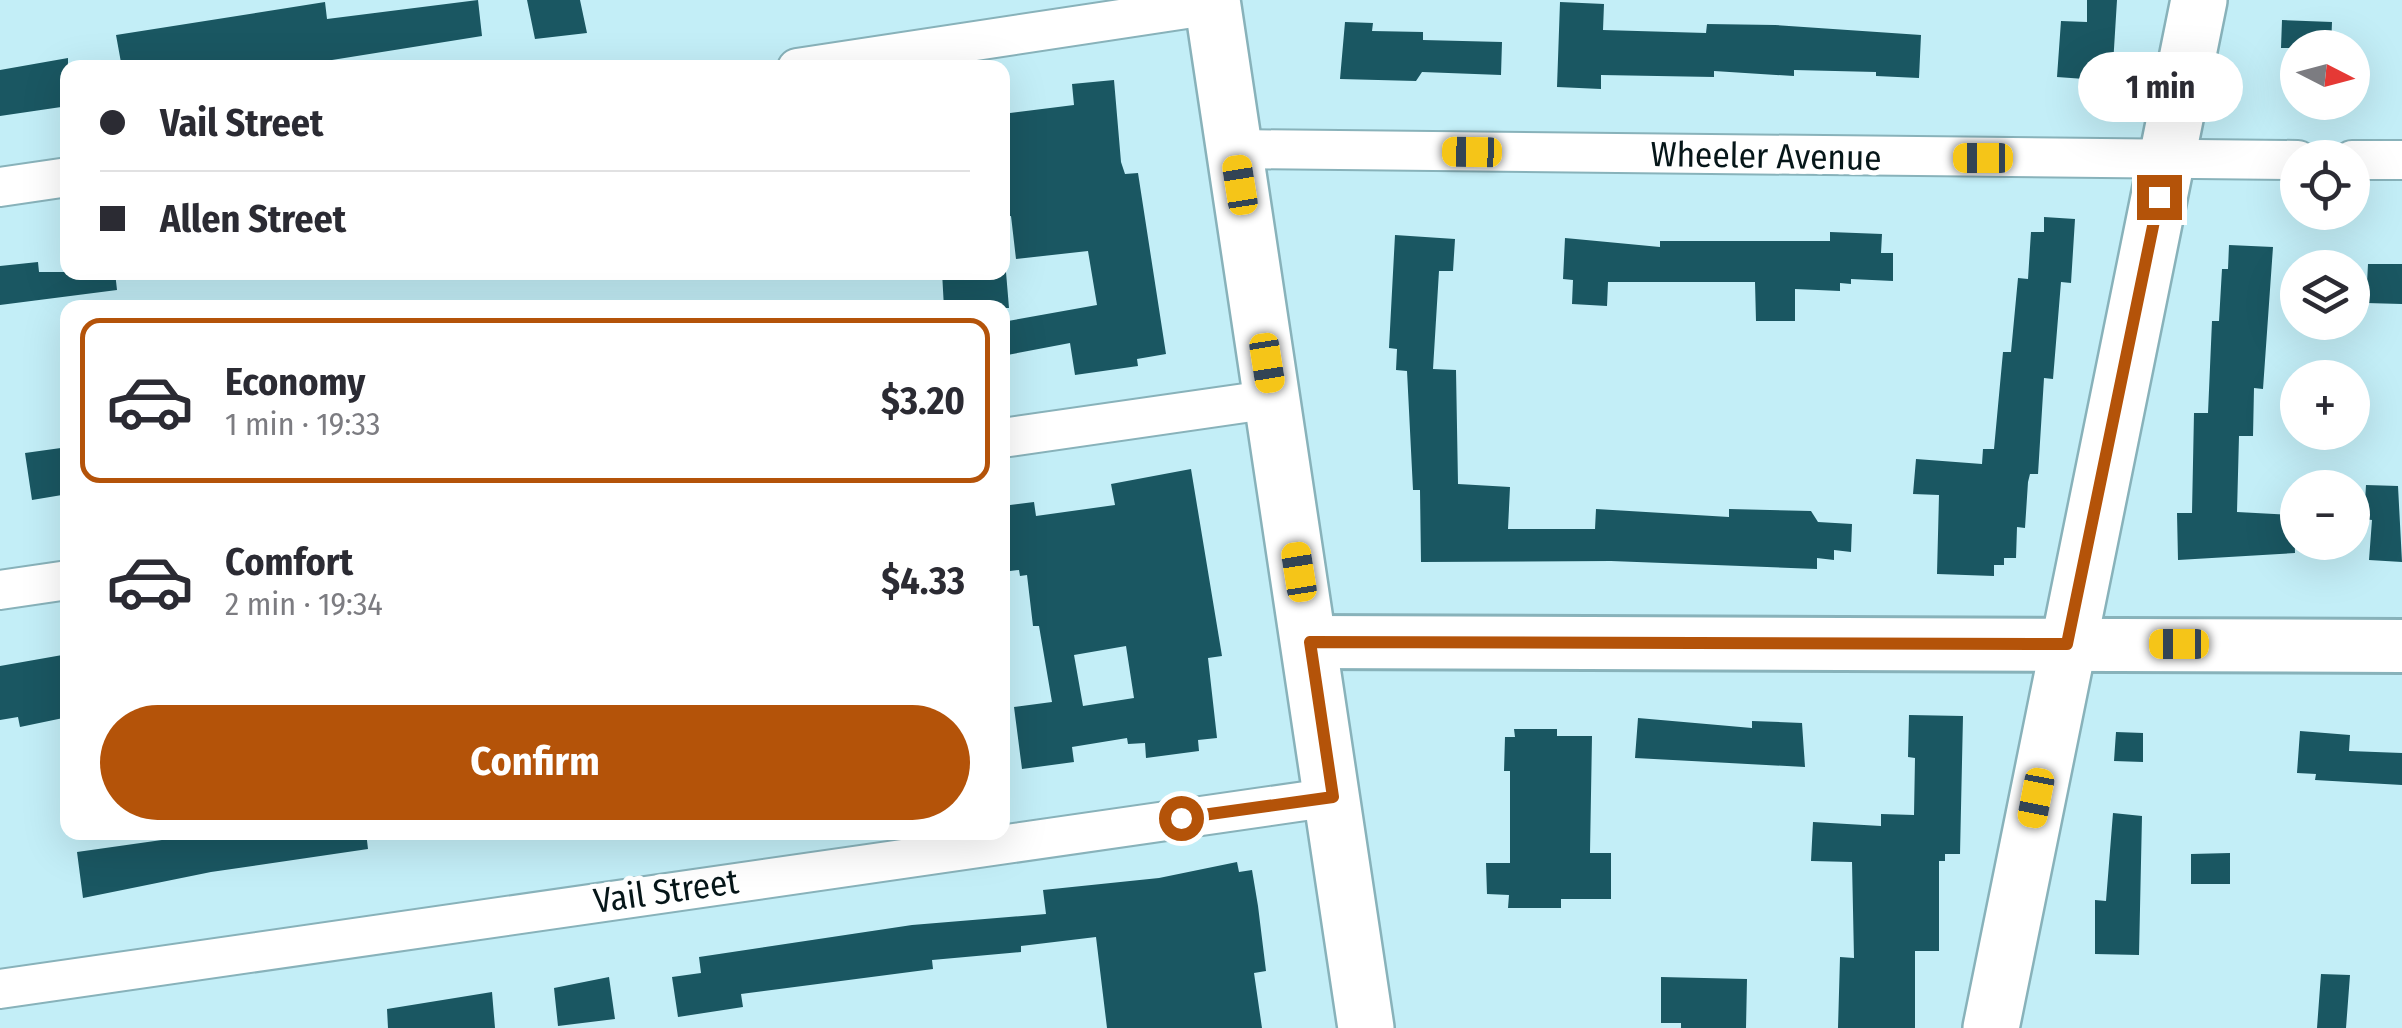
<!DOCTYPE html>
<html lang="en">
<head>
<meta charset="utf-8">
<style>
  body { margin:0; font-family:"Fira Sans Condensed",sans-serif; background:#f2f2f3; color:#2b2b33; height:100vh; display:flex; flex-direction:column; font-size:38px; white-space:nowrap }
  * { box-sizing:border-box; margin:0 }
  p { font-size:32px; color:#7c7c81 }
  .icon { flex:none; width:55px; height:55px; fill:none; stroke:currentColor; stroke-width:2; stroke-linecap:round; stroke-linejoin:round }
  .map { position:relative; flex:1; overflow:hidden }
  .drawer { position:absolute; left:60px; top:300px; width:950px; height:540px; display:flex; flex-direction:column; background:#fff; border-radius:20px; box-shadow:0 10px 40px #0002 }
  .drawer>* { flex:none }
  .banner { position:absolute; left:60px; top:60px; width:950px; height:220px; border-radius:20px; box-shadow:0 10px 40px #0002; display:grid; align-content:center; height:220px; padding:0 40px; background:#fff }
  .needle { width:65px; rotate:96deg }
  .fabs { position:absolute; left:2280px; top:30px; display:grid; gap:20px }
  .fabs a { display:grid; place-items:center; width:90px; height:90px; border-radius:50%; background:#fff; box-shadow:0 10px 40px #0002; font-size:50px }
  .end { position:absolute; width:45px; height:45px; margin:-22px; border:12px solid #b45309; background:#fff; box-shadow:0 0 0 5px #fff }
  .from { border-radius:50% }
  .bubble { position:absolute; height:70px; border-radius:35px; background:#fff; box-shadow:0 10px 40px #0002; font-size:32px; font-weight:700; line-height:70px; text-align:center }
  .car { position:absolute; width:30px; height:60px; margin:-30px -15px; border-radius:12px; box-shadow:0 0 8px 2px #0007; background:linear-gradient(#f5c518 24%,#345 0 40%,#f5c518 0 76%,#345 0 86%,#f5c518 0) }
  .banner b { display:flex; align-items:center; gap:35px; height:95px; font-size:38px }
  .banner b+b { border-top:2px solid #e1e1e2 }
  .banner i { width:25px; height:25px; background:#2b2b33 }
  ul { padding:18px 0 0; list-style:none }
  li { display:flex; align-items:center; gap:30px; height:165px; margin:0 20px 15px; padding:0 20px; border:5px solid transparent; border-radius:20px }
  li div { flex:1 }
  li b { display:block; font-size:38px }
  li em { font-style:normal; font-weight:700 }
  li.on { border-color:#b45309 }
  li>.icon { width:90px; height:90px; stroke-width:1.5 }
  .cta { display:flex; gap:20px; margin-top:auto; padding:20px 40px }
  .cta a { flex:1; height:115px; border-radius:60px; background:#b45309; color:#fff; font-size:40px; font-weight:700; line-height:115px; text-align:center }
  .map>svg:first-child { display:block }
  .building { fill:#1a5762; fill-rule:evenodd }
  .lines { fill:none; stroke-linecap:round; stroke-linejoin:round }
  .street-casing { stroke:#88b2ba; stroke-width:42 }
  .secondary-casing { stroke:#88b2ba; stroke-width:58 }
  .primary-casing { stroke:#88b2ba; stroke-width:60 }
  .street { stroke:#fff; stroke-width:38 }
  .secondary { stroke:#fff; stroke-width:52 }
  .primary { stroke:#fff; stroke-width:55 }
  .route { stroke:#b45309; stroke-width:12 }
  .labels { text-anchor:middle; stroke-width:10; stroke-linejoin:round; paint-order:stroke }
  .street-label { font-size:35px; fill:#061619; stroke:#fff }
</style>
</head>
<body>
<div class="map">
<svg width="2402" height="1028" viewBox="0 0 2402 1028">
  <rect width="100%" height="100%" fill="#c3eef7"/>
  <path class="building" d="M478,0L482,36L282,68H122L116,35L325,2L327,19Z
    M527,0H580L587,33L535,39Z
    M2087,0H2117L2112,81L2057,77L2061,21L2087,22Z
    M1560,2L1604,4L1603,30L1706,33L1707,24L1775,25L1921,35L1919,78L1876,76V72L1794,70V76L1714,71V77L1601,75V89L1557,87Z
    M2282,20L2332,22L2331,48H2281Z
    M1345,22L1373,23L1372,31L1423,32V40L1502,42L1501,75L1422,72L1416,81L1340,79Z
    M68,58V106L0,116V70Z
    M1114,80L1121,162L1125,174L1138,173L1166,354L1137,359L1138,366L1075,375L1070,343L1002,356V322L1097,305L1088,251L1016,259L1011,216L1002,217V114L1074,105L1072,84Z
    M2044,217L2075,219L2071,283L2061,282L2053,379L2044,378L2038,474H2030L2028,482L2025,528L2017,527L2016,558H2004V565H1994V576L1937,574L1939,495L1913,494L1916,459L1982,464L1983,449H1994L2003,352H2011L2018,278L2028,279L2031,232H2044Z
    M1830,232L1882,234L1881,253H1893V281L1851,279V284L1840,283V291L1795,289V321H1756L1755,282H1608L1607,306L1572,304L1573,280L1563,279L1565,238L1660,247V241H1830Z
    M1395,235L1455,239L1453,271H1439L1433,369L1456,370L1458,484L1510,487L1508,529H1595L1596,509L1729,517V509L1811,511L1818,522L1852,524L1851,552L1834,550V560L1817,558V569L1611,561L1421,562L1420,490H1413L1407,371L1396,370L1397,349L1389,348Z
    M2229,245L2273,247L2263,389L2254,388L2253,436H2239L2237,512L2294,515L2295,553L2178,560L2177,513H2192L2194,413H2208L2212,321H2219L2222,269H2228Z
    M38,262L39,272H115L117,290L0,305V266Z
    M2368,264H2402V304L2366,303Z
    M942,272H1006L1009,308H944Z
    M68,447V494L32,500L25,453Z
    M1191,469L1222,656L1208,658L1217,738L1198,740L1199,751L1146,758L1145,743L1128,744L1127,738L1072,747L1074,762L1022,769L1014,707L1052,702L1039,626H1033L1027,575L1020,576L1019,570L1002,572V506L1034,502L1036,516L1115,505L1111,484ZM1126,646L1134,698L1083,706L1074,655Z
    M2366,485L2398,486L2402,562L2369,560L2372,520L2364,519Z
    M68,654V717L20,727L18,717L0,720V666Z
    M1909,715L1963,716L1960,854H1945V861H1939V951H1915V1028H1838L1840,957L1854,958L1852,862L1811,861L1813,822L1881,826V814L1914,815L1915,758L1908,757Z
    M1638,718L1752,728V721L1802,723L1805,767L1635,758Z
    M1514,729H1557V736H1592L1590,853H1611V899H1561V908H1508L1509,895L1487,894L1486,863H1510V771H1504L1505,737H1515Z
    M2300,731L2350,735L2349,751L2402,753V785L2315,780L2316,774L2297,773Z
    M2116,732L2143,733V762L2114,761Z
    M2113,813L2142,816L2139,955L2095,954V900L2106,901Z
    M182,832H366L368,849L211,872L83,898L77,852L183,837Z
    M2230,853V884H2191V854Z
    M1237,862L1239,872L1252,870L1258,906L1266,971L1254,973L1262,1028H1107L1096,937L1021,946V952L932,960L933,969L741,994L743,1007L678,1017L672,977L701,973L699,957L912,925L1046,914L1043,890L1159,878Z
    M2321,974L2350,975L2346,1028H2317Z
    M609,977L615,1019L558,1026L554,988Z
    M1661,977L1747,979L1746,1028H1681V1023H1661Z
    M492,992L495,1028H388L387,1009Z"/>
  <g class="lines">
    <g class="street-casing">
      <path id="street" d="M797,68L1213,5
        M1235,149L2298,160
        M2352,160H2402
        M0,187L68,177
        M1002,438L1273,399
        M0,590L68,580
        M0,989L1333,797"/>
    </g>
    <g class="secondary-casing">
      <path id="secondary" d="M1310,642L2402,646"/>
    </g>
    <g class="primary-casing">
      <path id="primary" d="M1212,0L1366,1028
        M1991,1028L2199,0"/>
    </g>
    <use href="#street" class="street"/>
    <use href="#secondary" class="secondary"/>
    <use href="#primary" class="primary"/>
  </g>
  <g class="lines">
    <path class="route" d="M1181,818L1333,797L1310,642L2067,644L2159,197"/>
  </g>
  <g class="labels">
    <g class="street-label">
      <text transform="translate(1766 156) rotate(1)" y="12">Wheeler Avenue</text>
      <text transform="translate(666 891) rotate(-8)" y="12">Vail Street</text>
    </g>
  </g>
</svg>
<div class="fabs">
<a><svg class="needle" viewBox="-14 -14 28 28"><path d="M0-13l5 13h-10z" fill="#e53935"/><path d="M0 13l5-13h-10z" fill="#7c7c81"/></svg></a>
<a><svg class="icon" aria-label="locate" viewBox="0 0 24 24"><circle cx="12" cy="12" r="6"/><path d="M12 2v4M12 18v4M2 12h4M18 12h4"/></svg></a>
<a><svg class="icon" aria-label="layers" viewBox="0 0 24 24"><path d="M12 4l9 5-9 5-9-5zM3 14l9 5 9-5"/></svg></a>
<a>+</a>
<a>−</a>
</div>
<i class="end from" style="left:1181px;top:818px"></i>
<i class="end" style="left:2159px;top:197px"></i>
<div class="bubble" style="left:2078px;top:52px;width:165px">1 min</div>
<i class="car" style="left:1472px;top:152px;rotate:271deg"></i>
<i class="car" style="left:1983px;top:158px;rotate:270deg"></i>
<i class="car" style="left:1240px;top:185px;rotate:351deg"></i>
<i class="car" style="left:1267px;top:363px;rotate:171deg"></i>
<i class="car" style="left:1299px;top:572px;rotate:351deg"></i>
<i class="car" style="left:2179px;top:644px;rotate:270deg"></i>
<i class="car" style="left:2036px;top:798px;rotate:191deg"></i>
<div class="banner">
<b><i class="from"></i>Vail Street</b>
<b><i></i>Allen Street</b>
</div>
<section class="drawer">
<ul>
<li class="on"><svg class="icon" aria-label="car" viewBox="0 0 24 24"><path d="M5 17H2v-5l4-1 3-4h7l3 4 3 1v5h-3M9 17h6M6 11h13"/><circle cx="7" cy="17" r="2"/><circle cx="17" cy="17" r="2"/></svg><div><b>Economy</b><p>1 min · 19:33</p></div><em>$3.20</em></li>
<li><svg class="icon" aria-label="car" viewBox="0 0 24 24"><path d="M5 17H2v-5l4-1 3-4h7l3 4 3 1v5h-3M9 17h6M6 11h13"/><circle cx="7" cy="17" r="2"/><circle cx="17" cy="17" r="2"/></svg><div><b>Comfort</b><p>2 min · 19:34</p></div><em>$4.33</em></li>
</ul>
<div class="cta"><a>Confirm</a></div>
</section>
</div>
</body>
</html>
